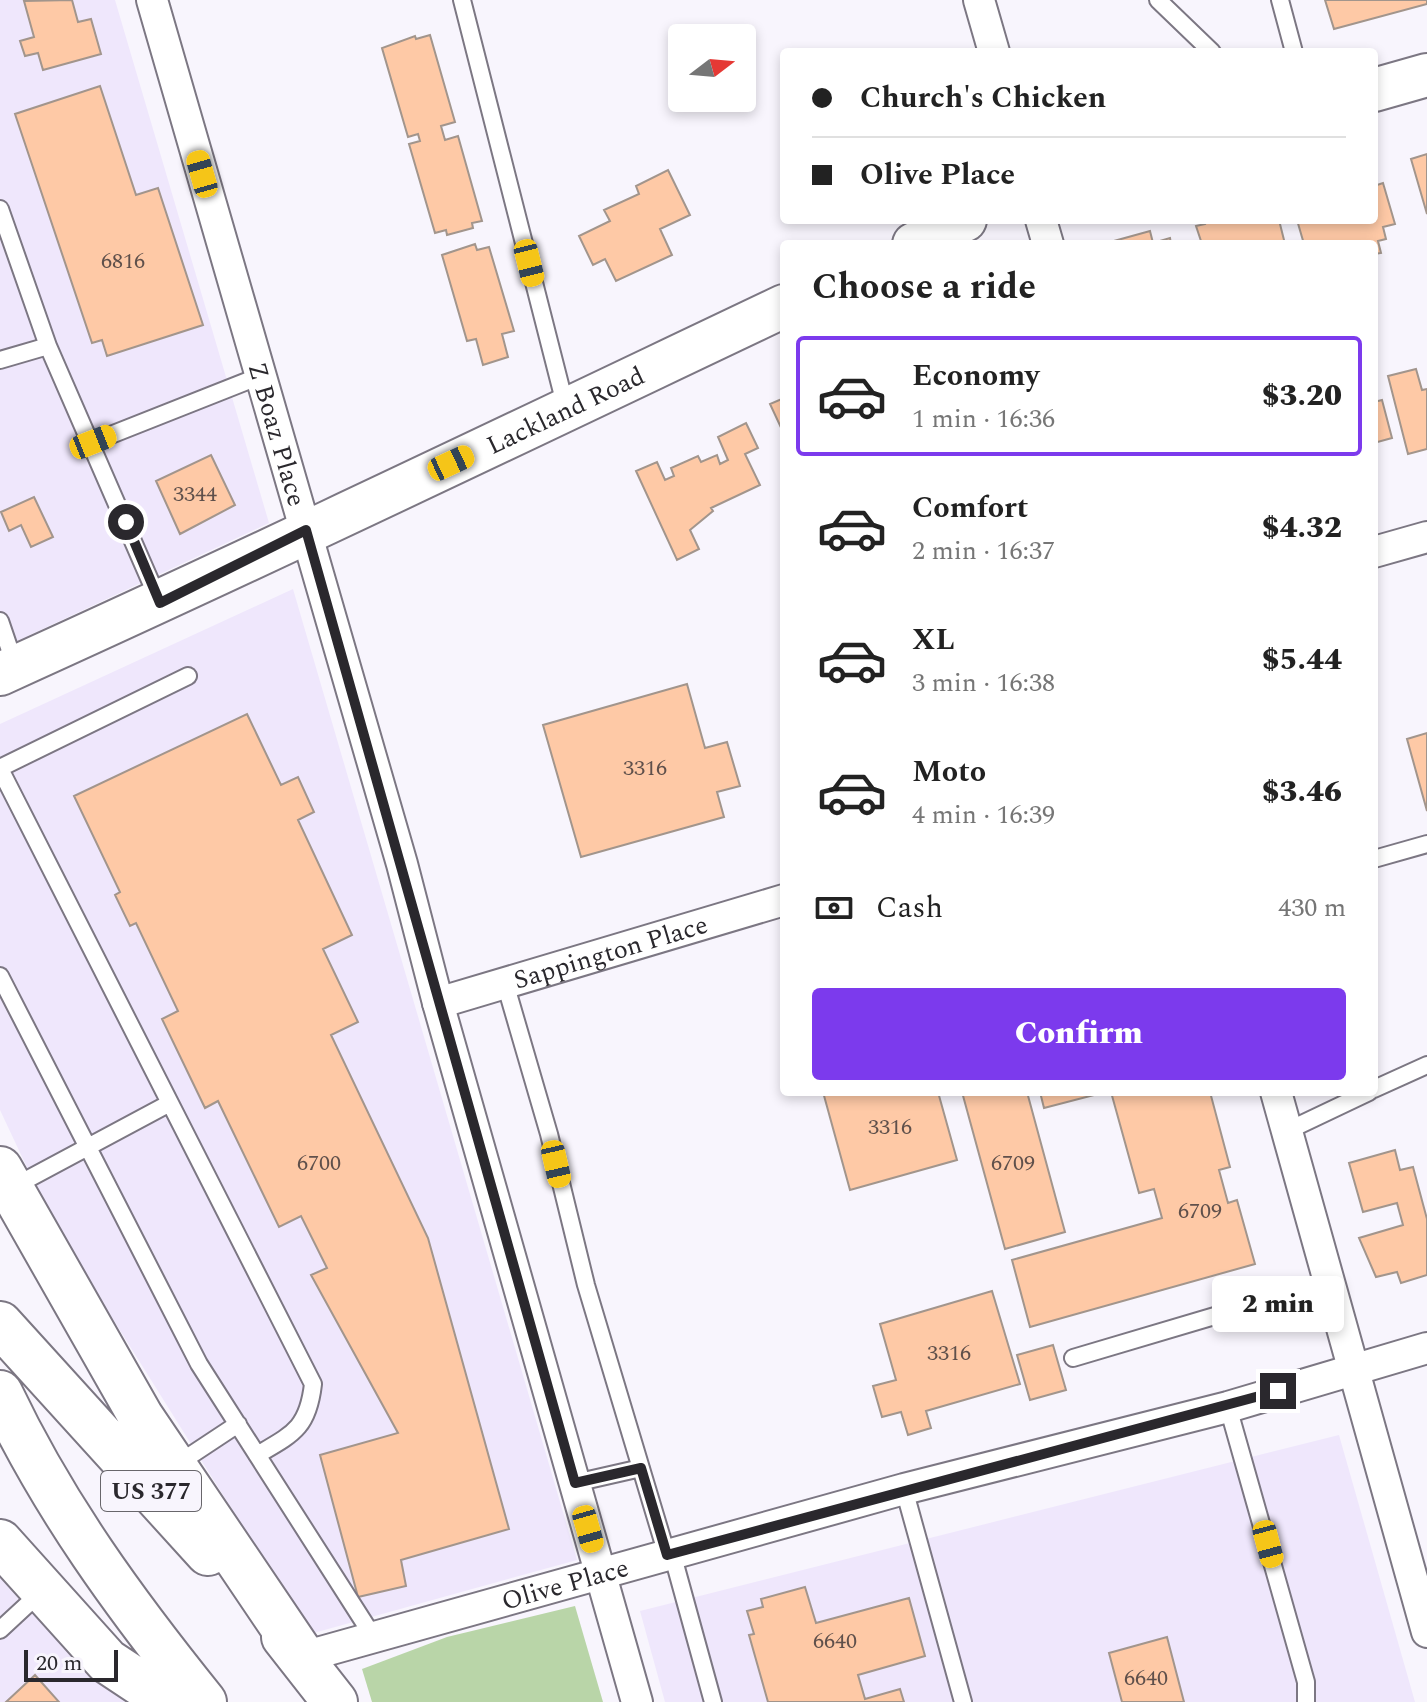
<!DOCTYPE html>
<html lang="en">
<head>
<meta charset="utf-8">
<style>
  body { margin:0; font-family:Spectral,serif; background:#f6f6f6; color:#222; height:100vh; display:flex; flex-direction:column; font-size:30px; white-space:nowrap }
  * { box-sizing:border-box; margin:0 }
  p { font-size:26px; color:#767676 }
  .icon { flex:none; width:44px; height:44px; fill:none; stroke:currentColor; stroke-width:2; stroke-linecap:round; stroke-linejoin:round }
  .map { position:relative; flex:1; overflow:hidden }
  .drawer { position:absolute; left:780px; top:240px; width:598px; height:856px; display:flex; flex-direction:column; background:#fff; border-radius:8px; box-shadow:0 4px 12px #0003 }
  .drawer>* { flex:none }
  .hud { position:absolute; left:780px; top:48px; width:598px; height:176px; border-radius:8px; box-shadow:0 4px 12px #0003; display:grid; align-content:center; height:176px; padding:0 32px; background:#fff }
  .needle { width:52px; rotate:74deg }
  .fabs { position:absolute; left:668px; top:24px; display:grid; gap:16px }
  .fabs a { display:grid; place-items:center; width:88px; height:88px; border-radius:8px; background:#fff; box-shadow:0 4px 12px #0003; font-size:40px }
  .scale { position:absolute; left:24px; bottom:20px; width:94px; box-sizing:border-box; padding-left:8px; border:4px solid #2a282d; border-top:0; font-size:22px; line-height:28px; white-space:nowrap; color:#2a282d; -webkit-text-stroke:6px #f8f5fd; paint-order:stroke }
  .end { position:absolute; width:36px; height:36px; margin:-18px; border:10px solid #2a282d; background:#fff; box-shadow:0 0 0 4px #fff }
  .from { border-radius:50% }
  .bubble { position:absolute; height:56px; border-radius:8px; background:#fff; box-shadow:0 4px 12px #0003; font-size:26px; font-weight:800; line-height:56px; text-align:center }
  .car { position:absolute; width:24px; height:48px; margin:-24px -12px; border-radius:10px; box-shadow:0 0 6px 2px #0007; background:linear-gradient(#f5c518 24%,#345 0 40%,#f5c518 0 76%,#345 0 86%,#f5c518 0) }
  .hud b { display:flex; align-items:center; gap:28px; height:76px; font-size:30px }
  .hud b+b { border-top:2px solid #e0e0e0 }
  .hud i { width:20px; height:20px; background:#222 }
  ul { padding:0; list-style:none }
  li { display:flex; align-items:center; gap:24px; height:120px; margin:0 16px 12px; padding:0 16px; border:4px solid transparent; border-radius:8px }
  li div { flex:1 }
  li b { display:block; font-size:30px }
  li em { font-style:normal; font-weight:800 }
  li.active { border-color:#7c3aed }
  li>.icon { width:72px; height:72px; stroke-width:1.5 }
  h2 { padding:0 32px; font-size:36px; line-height:96px }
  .pay { display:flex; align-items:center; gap:20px; height:88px; padding:0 32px; font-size:30px }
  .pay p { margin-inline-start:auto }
  .cta { display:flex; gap:16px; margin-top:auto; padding:16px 32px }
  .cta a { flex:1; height:92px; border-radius:8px; background:#7c3aed; color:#fff; font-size:32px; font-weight:800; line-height:92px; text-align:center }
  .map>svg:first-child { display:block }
  .built { fill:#efe7fc }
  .green { fill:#b9d5a8 }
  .building { fill:#fec9a6; stroke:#a2958c; stroke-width:2 }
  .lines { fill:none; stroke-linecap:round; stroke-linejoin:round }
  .lane-casing { stroke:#7c7783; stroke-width:20 }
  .street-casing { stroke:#7c7783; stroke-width:34 }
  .secondary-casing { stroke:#7c7783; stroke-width:46 }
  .primary-casing { stroke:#7c7783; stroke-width:48 }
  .lane { stroke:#fff; stroke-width:16 }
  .street { stroke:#fff; stroke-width:30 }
  .secondary { stroke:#fff; stroke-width:42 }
  .primary { stroke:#fff; stroke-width:44 }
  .route { stroke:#2a282d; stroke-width:10 }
  .labels { text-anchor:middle; stroke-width:8; stroke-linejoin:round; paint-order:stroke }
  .number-label { font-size:22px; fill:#5f504b }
  .shield { fill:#f8f5fd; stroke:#68666b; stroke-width:2 }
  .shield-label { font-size:24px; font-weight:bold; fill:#2a282d }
  .street-label { font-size:26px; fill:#2a282d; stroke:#f8f5fd }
</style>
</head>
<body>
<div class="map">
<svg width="1427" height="1702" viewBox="0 0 1427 1702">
  <rect width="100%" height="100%" fill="#f8f5fd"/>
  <path class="built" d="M0,0H115L269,523L0,649Z
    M293,589L577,1560L310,1634L54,1225L0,1110V724Z
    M1339,1435L1415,1702H665L640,1611Z
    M0,1564L125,1702H0Z"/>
  <path class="green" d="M575,1606L603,1702H372L362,1669L447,1637Z"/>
  <path class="building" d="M72,0L78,22L91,19L101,54L43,70L38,53L25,56L20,41L34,37L24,1Z
    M1325,0H1427V4L1334,29Z
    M430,35L455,122L441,126L445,140L458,136L482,221L472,223L473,228L447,235L446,230L435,233L409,144L420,141L418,134L408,137L382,48L415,36L416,39Z
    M100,86L136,195L158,188L203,325L107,356L102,340L92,343L15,114Z
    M1427,154V214L1411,159Z
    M668,170L690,215L660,229L672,255L616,281L605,259L593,265L579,236L610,221L604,210L639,194L636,186Z
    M1383,183L1395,224L1383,227L1386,239L1378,241L1381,253L1374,254V244H1304L1297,220H1374V186Z
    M1204,220H1279L1285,244H1202L1196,226L1205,224Z
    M1150,231L1153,243L1170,238L1171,244H1103Z
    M475,244L477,250L489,247L514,331L502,334L508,357L483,365L476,339L467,341L442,255Z
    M1416,369L1422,390L1427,389V449L1408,454L1388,376Z
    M784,398V434L770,404Z
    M1382,400L1392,438L1374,443V402Z
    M746,423L758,448L745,454L760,485L711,508L713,511L690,530L699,549L677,560L636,471L657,462L665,480L674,476L671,468L698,456L701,462L717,455L720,464L728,460L718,437Z
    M211,455L235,505L180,534L156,481Z
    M34,497L53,537L31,547L21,525L9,531L1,512Z
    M687,684L705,748L727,742L740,786L717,792L724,817L581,857L543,725Z
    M247,714L281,785L298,777L314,812L298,820L352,935L323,949L358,1022L331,1035L428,1238L509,1529L401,1560L406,1586L358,1597L320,1455L398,1433L311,1275L327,1268L301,1216L279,1227L218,1101L205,1108L162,1019L178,1011L136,923L130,926L115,895L120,892L74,796Z
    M1427,733V811L1407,739Z
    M823,1092H938L957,1160L850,1190Z
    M962,1092H1027L1065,1232L1005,1249Z
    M1040,1092H1098V1094L1044,1108Z
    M1111,1092H1210L1230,1167L1219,1170L1228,1203L1237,1200L1255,1264L1030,1327L1012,1260L1162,1218L1154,1189L1139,1193Z
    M1395,1150L1400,1170L1413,1167L1427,1219V1275L1401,1283L1397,1272L1376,1277L1359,1238L1403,1225L1397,1203L1363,1212L1349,1163Z
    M992,1291L1020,1384L926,1411L931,1428L908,1435L901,1412L882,1417L873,1386L896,1380L880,1324Z
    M1053,1345L1066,1390L1030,1400L1017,1355Z
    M805,1587L816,1623L909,1598L925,1656L858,1675L865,1699L900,1689L904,1702H768L749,1635L754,1634L747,1611L763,1607L761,1599Z
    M1167,1637L1184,1702H1122L1109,1653Z
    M35,1675L59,1702H6Z"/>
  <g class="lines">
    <g class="lane-casing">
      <path id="lane" d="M462,0L566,408
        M1158,0L1212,52
        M1280,0L1294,52
        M0,209L48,346L0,360
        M48,346L159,601
        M93,442L260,376
        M0,621L15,665
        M0,768L188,676
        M0,769L313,1384C308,1428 293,1434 257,1455
        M1374,859L1427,844
        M0,976L199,1364L374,1638
        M505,983L549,1134L586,1285L667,1555
        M1374,1089L1427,1065
        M1287,1131L1369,1092
        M13,1187L170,1103
        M1073,1358L1326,1283
        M1228,1407L1306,1682V1702
        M176,1465L238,1424
        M575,1483L641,1468
        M904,1489L963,1702
        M672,1553L713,1702
        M0,1630L42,1591"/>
    </g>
    <g class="street-casing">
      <g id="street">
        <path id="s1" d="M152,0L402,864L438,1003L637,1702"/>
        <path d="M979,0L994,52"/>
        <path d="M1041,220L1048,244"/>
        <path d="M1374,552L1427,537"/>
        <path id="s2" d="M438,1003L784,900"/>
        <path d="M1276,1092L1427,1632"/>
        <path id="s3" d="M303,1657L904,1489L1228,1407L1427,1348"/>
      </g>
    </g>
    <g class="secondary-casing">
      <g id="secondary">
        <path d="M1374,90L1427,75"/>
        <path d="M914,244L965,220"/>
        <path id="s4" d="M0,674C263,555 523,430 784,306"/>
      </g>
    </g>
    <g class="primary-casing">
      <path id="primary" d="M0,1169L141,1417L303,1657
        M0,1324L208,1553
        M0,1393C54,1507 125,1604 204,1702
        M0,1542L107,1661L169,1702
        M284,1637L335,1702"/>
    </g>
    <use href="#lane" class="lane"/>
    <use href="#street" class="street"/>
    <use href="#secondary" class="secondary"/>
    <use href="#primary" class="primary"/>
  </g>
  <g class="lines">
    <path class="route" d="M126,522L160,603L306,530L575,1483L641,1468L667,1555L1278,1391"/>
  </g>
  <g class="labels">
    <g class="number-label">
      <text x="123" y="268">6816</text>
      <text x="195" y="501">3344</text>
      <text x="645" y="775">3316</text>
      <text x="890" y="1134">3316</text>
      <text x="319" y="1170">6700</text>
      <text x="1013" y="1170">6709</text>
      <text x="1200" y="1218">6709</text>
      <text x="949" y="1360">3316</text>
      <text x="835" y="1648">6640</text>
      <text x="1146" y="1685">6640</text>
    </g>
    <rect class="shield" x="101" y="1471" width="100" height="40" rx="6"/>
    <g class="shield-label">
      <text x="151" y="1499">US 377</text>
    </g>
    <g class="street-label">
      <text dy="9" stroke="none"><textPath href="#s4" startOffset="624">Lackland Road</textPath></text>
      <text dy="9" stroke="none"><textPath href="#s1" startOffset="452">Z Boaz Place</textPath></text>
      <text dy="9" stroke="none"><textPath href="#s2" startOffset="180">Sappington Place</textPath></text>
      <text dy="9" stroke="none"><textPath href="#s3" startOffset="272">Olive Place</textPath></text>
    </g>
  </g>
</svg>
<div class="fabs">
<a><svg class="needle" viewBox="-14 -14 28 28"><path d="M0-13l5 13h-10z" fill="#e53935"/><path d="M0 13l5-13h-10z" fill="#767676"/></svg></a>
</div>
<div class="scale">20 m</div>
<i class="end from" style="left:126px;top:522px"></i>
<i class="end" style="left:1278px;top:1391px"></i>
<div class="bubble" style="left:1212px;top:1276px;width:132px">2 min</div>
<i class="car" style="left:202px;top:174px;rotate:344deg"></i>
<i class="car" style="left:529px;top:263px;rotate:166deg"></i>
<i class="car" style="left:93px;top:442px;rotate:68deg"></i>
<i class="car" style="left:451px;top:463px;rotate:65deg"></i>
<i class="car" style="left:556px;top:1164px;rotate:167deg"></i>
<i class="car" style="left:588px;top:1529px;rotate:164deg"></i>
<i class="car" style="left:1268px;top:1544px;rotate:165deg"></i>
<div class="hud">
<b><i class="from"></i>Church's Chicken</b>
<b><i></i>Olive Place</b>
</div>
<section class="drawer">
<h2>Choose a ride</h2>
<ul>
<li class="active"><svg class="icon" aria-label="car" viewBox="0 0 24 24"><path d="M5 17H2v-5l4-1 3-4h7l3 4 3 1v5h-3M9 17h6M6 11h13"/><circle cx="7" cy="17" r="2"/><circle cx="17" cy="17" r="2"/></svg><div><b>Economy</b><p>1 min · 16:36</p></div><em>$3.20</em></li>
<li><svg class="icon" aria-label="car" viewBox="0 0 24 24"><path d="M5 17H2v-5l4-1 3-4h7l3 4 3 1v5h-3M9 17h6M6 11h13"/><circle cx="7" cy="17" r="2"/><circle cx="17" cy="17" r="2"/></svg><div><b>Comfort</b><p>2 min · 16:37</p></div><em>$4.32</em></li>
<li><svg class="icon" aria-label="car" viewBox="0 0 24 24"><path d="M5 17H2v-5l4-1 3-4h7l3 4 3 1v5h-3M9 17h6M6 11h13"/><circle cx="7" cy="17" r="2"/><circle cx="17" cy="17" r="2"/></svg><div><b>XL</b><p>3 min · 16:38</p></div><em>$5.44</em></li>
<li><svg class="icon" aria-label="car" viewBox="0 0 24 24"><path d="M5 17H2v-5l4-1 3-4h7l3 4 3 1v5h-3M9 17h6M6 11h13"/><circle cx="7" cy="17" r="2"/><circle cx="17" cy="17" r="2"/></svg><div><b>Moto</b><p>4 min · 16:39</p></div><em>$3.46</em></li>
</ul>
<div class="pay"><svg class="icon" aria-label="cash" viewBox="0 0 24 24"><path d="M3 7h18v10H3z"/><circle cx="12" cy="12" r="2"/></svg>Cash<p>430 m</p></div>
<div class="cta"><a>Confirm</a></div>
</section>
</div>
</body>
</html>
